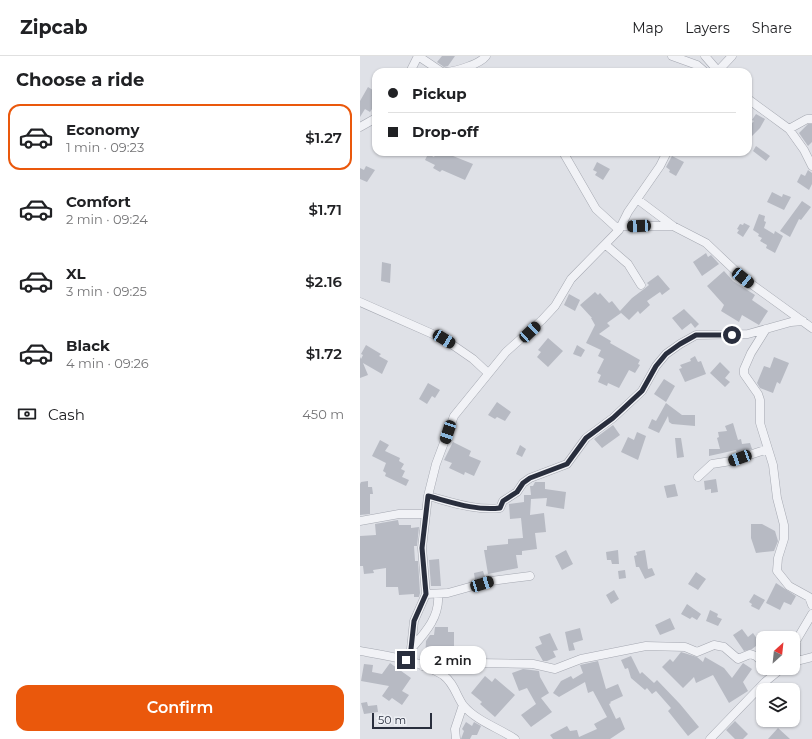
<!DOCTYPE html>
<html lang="en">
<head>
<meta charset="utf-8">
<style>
  body { margin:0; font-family:Montserrat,sans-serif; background:#f2f2f2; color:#202124; height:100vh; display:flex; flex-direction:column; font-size:15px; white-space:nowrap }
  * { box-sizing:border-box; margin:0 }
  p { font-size:13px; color:#757577 }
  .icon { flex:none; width:22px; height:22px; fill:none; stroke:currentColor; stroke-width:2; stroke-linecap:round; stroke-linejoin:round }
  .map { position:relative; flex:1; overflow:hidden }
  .drawer { display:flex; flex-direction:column; background:#fff; width:360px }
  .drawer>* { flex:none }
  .guide { position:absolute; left:12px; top:12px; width:380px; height:88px; border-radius:12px; box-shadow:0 1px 3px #0004; display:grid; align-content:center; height:88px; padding:0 16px; background:#fff }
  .needle { width:26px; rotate:27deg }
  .fabs { position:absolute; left:396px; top:575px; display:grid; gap:8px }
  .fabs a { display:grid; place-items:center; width:44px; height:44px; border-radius:8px; background:#fff; box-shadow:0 1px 3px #0004; font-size:20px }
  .scale { position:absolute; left:12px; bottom:10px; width:60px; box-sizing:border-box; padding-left:4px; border:2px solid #292e3d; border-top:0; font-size:11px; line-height:14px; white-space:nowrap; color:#292e3d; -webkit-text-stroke:3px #eef0f5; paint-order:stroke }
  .end { position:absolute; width:18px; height:18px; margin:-9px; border:5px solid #292e3d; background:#fff; box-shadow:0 0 0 2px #fff }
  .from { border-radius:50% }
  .bubble { position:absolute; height:28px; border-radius:12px; background:#fff; box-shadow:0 1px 3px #0004; font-size:13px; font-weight:600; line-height:28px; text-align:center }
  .car { position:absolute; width:12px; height:24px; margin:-12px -6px; border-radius:5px; box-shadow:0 0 3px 1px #0007; background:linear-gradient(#222 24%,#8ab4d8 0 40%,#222 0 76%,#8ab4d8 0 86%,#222 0) }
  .guide b { display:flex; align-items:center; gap:14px; height:38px; font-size:15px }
  .guide b+b { border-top:1px solid #e0e0e0 }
  .guide i { width:10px; height:10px; background:#202124 }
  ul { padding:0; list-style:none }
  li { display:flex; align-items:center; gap:12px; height:66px; margin:0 8px 6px; padding:0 8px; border:2px solid transparent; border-radius:12px }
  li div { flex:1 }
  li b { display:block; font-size:15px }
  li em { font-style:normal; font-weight:600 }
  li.on { border-color:#ea580c }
  li>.icon { width:36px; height:36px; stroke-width:1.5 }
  h2 { padding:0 16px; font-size:18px; line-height:48px }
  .pay { display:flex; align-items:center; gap:10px; height:44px; padding:0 16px; font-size:15px }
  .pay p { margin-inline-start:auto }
  .primary-button { display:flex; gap:8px; margin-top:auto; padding:8px 16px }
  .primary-button a { flex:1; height:46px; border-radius:12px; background:#ea580c; color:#fff; font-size:16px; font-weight:600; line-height:46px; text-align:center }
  header { display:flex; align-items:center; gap:24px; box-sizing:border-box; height:56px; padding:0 20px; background:#fff; border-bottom:1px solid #e0e0e0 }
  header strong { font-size:19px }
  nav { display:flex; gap:22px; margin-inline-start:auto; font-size:14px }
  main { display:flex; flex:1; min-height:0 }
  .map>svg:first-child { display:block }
  .building { fill:#b7bac3 }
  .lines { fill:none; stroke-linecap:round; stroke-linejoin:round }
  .street-casing { stroke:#a5a8b1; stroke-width:9 }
  .street { stroke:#f1f2f6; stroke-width:8 }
  .route { stroke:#292e3d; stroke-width:5 }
</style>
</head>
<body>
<header>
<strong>Zipcab</strong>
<nav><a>Map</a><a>Layers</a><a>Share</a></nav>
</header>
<main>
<section class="drawer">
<h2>Choose a ride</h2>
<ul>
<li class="on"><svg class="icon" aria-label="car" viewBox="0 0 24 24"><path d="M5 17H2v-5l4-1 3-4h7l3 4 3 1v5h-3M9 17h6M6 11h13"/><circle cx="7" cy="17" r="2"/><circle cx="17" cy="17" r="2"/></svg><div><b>Economy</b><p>1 min · 09:23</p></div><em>$1.27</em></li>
<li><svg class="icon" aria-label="car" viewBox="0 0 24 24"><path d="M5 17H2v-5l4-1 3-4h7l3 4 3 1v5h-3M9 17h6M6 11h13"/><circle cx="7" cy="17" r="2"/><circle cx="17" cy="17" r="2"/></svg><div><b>Comfort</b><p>2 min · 09:24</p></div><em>$1.71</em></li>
<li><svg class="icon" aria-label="car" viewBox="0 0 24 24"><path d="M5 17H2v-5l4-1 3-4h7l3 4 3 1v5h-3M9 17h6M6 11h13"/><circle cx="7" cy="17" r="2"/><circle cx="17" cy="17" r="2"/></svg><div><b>XL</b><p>3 min · 09:25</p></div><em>$2.16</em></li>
<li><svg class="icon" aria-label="car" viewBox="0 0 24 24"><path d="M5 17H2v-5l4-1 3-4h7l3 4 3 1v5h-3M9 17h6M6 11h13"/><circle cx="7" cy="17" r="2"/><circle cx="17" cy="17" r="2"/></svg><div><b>Black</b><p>4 min · 09:26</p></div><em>$1.72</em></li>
</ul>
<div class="pay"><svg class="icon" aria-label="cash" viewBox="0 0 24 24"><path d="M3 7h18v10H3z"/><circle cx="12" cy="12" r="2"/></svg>Cash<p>450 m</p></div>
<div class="primary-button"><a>Confirm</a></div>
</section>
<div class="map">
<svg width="452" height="683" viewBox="0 0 452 683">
  <rect width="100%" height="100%" fill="#dfe1e7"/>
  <path class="building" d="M82,0H95L88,10L84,11L77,6Z
    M8,31L16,36V47L10,56L5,53L0,61V45Z
    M396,58L405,63L400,72L388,84V71L394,65L392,64Z
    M448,68H452V86L448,90L439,77Z
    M396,90L410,100L406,105L393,95Z
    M77,96H94L93,100L113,108L105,124L82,114L80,116L73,112L75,109L65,104L68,98L74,101Z
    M312,100L324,106L316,120L309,116L310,114L306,111Z
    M237,106L250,113L243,124L235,119L237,116L233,114Z
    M6,110L15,114L7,126L0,123V112L4,114Z
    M448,114L452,117V128L449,134L437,126L441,118L445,120Z
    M412,136L422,141L423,138L431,141L424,154L407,146Z
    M442,145L451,151L441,164L439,163L430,181L420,175Z
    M399,158L405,160L404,165L406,166L404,172L414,178L415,175L423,180L415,197L406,192L407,189L400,185L402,182L398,180L399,178L393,174Z
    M384,167L390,170L383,181L377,177L379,174L377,173L380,168L383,169Z
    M346,197L348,201L351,199L359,208L342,220L333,206Z
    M22,206L31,208L30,227L21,225Z
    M364,215L373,225L395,239L392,244L408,255L399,269L382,259L379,266L361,255L364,249L347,230Z
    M298,219L310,233L302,239L300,236L287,245L290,249L280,258L278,255L269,264L260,256L261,257L247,267L250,270L239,278L251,285L250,287L280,304L278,308L280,309L275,317L269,314L259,332L248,327L247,330L238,326L241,319L237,317L244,303L238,300L241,294L226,287L235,269L231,262H232L220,249L235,236L238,239L240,237L249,247L252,245L260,255L272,242L284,233L289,229L287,227Z
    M209,238L220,244L215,255L204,249Z
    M324,253L339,268L335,272L331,267L322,274L312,262Z
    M188,282L203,295L188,311L177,301L181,296L178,294Z
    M6,289L21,298L19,300L28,305L22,318L3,307L8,319L0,322V301L1,303L3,299L1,298Z
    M217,289L225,294L221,301L213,298Z
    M335,300L338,306L341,305L346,318L325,326L319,313L322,312L320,309L331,305L330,303Z
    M414,301L429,307L420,328L417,326L413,337L400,332L397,327L404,310L410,312Z
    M360,306L370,316L365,322L370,326L365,331L350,317Z
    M304,323L315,330L306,346L294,338Z
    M68,327L80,334L75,342L72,340L67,348L59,343Z
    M137,346L151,356L145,365L137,361L135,363L128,359Z
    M306,347L322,359H335V370L312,368L309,366L308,360L299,377L288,372L292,363L296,365Z
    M373,367L378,384L381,383L382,388L390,387L392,393L377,397L376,394L349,400V393H360L357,382L359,381L358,376L367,375L365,370Z
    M253,369L260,379L242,392L234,383Z
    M277,376L286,380L278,404L261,396L268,381L274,384Z
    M315,382H321L324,401L317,402Z
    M20,384L29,389L25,395L40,402L39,405L44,408L41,413L45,415L42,421L49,424L46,430L25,420L26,417L23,415L26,407L12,400Z
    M93,386L111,395L109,400L121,405L114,420L105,416L104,419L89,412L92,407L84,404Z
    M160,389L166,393L162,401L156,398Z
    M356,423L358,436L351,437V433L345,434L344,425Z
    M8,425V431H12L13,438H10V458L0,459V428L1,426Z
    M175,426H185V433L206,436L204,453L186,450L187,442L171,443L170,459L184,457L186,476L175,477L177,493L162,495V499H156L158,512L128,518L124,494H127V490L148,488V483L163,482L161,462L150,463L149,448L164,446V439H171L170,430H173Z
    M315,428L318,440L307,442L304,430Z
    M38,464L39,469H51V472L59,471L57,490H54L55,505H58L60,537L59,541H54V538L39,539L38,531H26V512L13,514L14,517L4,518L3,510H0V480L16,479L15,468Z
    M391,468H402L415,475L418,485L414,495L396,497L391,482Z
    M206,494L213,508L202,514L195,500Z
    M258,494L259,508H252L251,504H247L246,496Z
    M285,494L288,513L292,512L295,519L285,523L279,511H276L274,500L277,499L276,496Z
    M79,503L81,530H71L69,504Z
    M265,514L266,522L259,523L258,515Z
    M123,515L125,521L115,524L114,517Z
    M336,516L346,523L338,534L328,528Z
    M416,527L436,540L431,549L424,546L420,554L406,547Z
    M254,534L259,543L251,548L246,539Z
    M394,538L405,544L399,554L391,550L392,548L389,546Z
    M327,548L341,558L337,564L332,561L330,563L321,558Z
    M350,554L358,558L357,561L362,563L358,570L346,565Z
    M310,562L315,573L300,579L295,569Z
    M75,571H88V576H94V593H90V603L65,604L66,585L70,579H74Z
    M220,572L223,584L213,587L215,594L209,595L205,576Z
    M382,573L388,581L393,577L400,587L392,593L384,595L373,579Z
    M190,577L198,594L193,595L196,601L187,605H183L175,591L182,588L179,581Z
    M321,596L337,601L343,606L345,601L364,612L372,622L383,607L392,613L383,626L388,635L369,647L353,619L336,627L334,621L323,632L302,611L310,603L313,606Z
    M271,600L280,618L282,616L294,627L297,624L320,648L339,671L328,680L308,655L311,652L296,635L292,638L287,632L285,634L271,622L268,612L265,613L261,604Z
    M238,605L246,633L258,628L263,640L250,646L251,647L249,648L256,663L260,661L265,673L250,683H193L190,679L207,670L210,675L217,674L219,681L237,673L234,668L247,661L233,635L228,637L225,626L199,641L193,637L201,625L211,620L213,623L223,617L220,609Z
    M30,607L51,622L42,635L49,639L42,649L32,642L29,645L22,640L29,630L1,625L4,608L13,609L12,616L22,618Z
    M163,613L179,615L180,621L189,637L181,642L192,656L171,671L161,659L176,648L167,632L159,635L152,617Z
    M125,620L132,626L135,622L155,639L135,661L120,648L122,646L111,637Z
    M7,646L8,650L17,649L18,656L4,658L1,647Z
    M375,665L388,678L383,683H375L366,674Z
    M106,666L112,670L114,666L121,670L117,679H112L110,683H101L104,675L102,673Z
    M418,672L430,683H408Z"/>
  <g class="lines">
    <g class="street-casing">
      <path id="street" d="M58,0L82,16
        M312,0L337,9L345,16
        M345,0L358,15
        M50,16L58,0
        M86,16C97,15 120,8 126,0
        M357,16L372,0
        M388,43L429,73L444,94L452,110
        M0,71L16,62
        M429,73L447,63H452
        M203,96L236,153L259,174
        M277,143L313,170L346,187L383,222L452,272
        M262,170H313
        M246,189L268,208L281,229
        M0,246L84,283L113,303L128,317
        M406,273L391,297L384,313V318L398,338L400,344V367L413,409L417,442L424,469V483L418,502L417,515L429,530L449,541L452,549
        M338,421L352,408L371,405L408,393
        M68,440C91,446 116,455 140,452L143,445L157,436L163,427L170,422L207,408L226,382L253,362L282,335L296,310L306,298L320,288L336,279L388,278L431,266L443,265
        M0,465L39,458H65
        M66,538L88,537L131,525L170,520
        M51,593C65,577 80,561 78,539
        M0,595C28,600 58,604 83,619C94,627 96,639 103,649C116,665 139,672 155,683
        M46,604L51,593L54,565L66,538L62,492L68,440L76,408L94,360L146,296L182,264L195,250L211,223L259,174L268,156L300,110L307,96
        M436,605V585L452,558
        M433,606L452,601
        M62,610L116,607L173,608L195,613L221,603L286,590L325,591L337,596L354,589L364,591L378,603L390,598L396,600L403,607
        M96,683L95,673L103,649
        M350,683L405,626L422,612"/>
    </g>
    <use href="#street" class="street"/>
  </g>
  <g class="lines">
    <path class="route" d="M46,604L51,593L54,565L66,538L62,492L68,440C91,446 116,455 140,452L143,445L157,436L163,427L170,422L207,408L226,382L253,362L282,335L296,310L306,298L320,288L336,279H372"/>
  </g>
</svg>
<div class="fabs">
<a><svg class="needle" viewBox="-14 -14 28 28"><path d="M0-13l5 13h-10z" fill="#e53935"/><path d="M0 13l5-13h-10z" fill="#757577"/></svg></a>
<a><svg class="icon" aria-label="layers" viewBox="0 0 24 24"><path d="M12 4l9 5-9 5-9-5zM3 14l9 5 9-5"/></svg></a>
</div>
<div class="scale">50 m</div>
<i class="end from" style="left:372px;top:279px"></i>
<i class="end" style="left:46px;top:604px"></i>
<div class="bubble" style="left:60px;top:590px;width:66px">2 min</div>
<i class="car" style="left:279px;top:170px;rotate:267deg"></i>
<i class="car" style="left:383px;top:222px;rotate:129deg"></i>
<i class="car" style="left:170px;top:276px;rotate:47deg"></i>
<i class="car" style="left:84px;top:283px;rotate:121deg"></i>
<i class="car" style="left:88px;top:376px;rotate:198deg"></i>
<i class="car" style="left:380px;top:402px;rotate:250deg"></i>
<i class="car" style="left:122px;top:528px;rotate:73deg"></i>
<div class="guide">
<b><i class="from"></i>Pickup</b>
<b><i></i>Drop-off</b>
</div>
</div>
</main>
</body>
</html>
